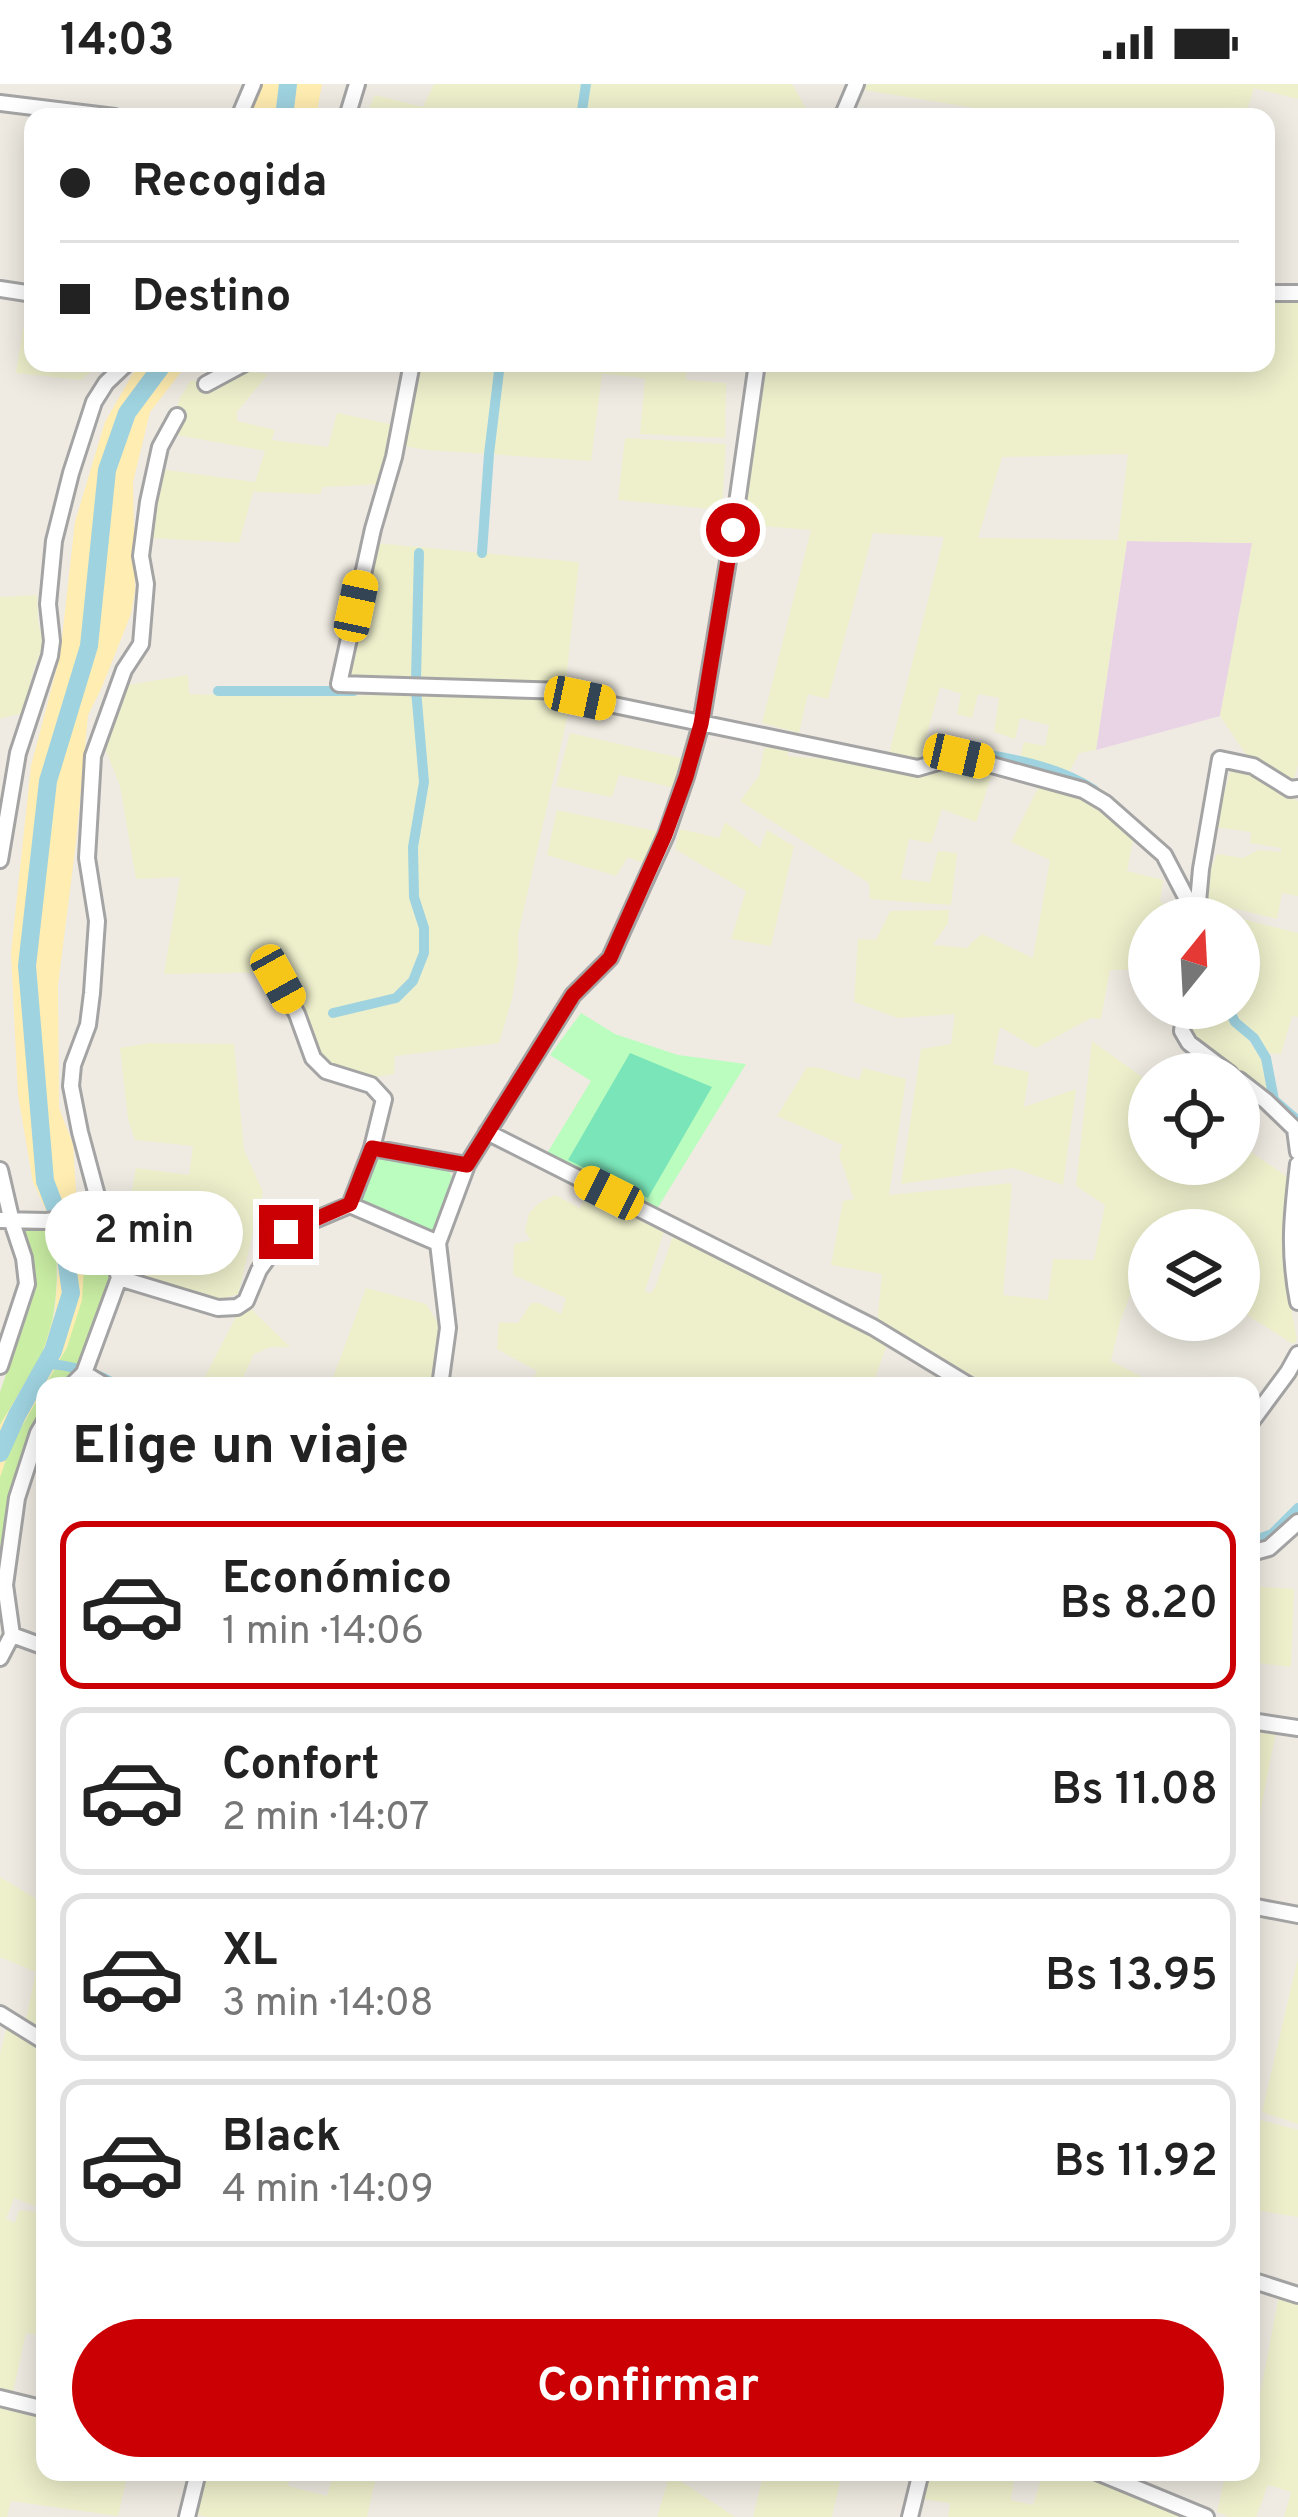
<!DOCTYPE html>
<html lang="es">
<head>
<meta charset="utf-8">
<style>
  body { margin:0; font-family:Overpass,sans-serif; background:#f6f6f6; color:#222; height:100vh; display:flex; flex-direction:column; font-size:45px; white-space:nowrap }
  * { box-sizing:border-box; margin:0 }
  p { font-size:39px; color:#767676 }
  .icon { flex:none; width:66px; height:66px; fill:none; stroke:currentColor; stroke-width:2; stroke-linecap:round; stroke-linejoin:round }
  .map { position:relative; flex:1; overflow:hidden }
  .sheet { position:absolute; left:36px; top:1293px; width:1224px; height:1104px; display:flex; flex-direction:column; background:#fff; border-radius:24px; box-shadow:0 6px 30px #0003 }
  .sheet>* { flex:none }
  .banner { position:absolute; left:24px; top:24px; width:1251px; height:264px; border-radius:24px; box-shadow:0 6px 30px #0003; display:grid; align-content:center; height:264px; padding:0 36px; background:#fff }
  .needle { width:78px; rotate:18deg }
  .tools { position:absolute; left:1128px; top:813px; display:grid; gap:24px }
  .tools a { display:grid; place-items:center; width:132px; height:132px; border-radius:50%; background:#fff; box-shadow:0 6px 30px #0003; font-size:60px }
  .end { position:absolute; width:54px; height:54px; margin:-27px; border:15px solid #cb0004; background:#fff; box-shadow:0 0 0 6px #fff }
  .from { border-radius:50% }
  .bubble { position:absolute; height:84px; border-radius:42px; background:#fff; box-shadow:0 6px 30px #0003; font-size:39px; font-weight:600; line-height:84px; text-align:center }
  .car { position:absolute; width:36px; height:72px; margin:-36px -18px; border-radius:15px; box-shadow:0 0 9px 3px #0007; background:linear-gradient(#f5c518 24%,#345 0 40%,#f5c518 0 76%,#345 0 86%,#f5c518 0) }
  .banner b { display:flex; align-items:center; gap:42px; height:114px; font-size:45px }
  .banner b+b { border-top:3px solid #e0e0e0 }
  .banner i { width:30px; height:30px; background:#222 }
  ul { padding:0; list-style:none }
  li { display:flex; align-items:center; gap:36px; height:168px; margin:0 24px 18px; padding:0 12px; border:6px solid #e0e0e0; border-radius:24px }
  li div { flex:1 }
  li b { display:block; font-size:45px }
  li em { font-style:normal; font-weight:600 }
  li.selected { border-color:#cb0004 }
  li>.icon { width:108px; height:108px; stroke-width:1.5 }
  h2 { padding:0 36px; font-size:54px; line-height:144px }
  .cta { display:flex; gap:24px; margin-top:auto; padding:24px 36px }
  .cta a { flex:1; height:138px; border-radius:72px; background:#cb0004; color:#fff; font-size:48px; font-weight:600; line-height:138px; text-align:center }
  .status { display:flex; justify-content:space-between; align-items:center; height:84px; padding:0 60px; background:#fff; direction:ltr }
  .status svg { height:33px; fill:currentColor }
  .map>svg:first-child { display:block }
  .industrial { fill:#e9d4e5 }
  .farmland { fill:#eef0cc; fill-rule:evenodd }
  .grass { fill:#caeea4 }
  .sand { fill:#ffedb1 }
  .park { fill:#bbfdbf }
  .pitch { fill:#7ae5b9 }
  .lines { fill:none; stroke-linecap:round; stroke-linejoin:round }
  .canal { stroke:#9fd3e0; stroke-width:10 }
  .river { stroke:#9fd3e0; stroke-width:18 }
  .minor-casing { stroke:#a4a4a4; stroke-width:20 }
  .minor { stroke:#fff; stroke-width:14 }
  .route { stroke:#cb0004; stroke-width:15 }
</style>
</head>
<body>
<div class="status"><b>14:03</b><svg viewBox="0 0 49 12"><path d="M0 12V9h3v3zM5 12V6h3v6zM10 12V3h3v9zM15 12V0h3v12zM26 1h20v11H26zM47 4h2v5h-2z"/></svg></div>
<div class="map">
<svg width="1298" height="2433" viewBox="0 0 1298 2433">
  <rect width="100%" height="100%" fill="#efebe2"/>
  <path class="industrial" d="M1127,457L1253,459L1220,632L1096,666Z"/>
  <path class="farmland" d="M434,0H792L805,23L818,33H365L375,11L423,23Z
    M867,0H1298V15L1254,4L1245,33H1030L864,6Z
    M1298,215V680L1294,696H1286L1245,669L1220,632L1252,459L1127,457L1096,666L1079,669L1070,687L1020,673L1024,658L1045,662L1049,641L1020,634L1015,655L994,648L999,614L978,610L972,634L957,630L961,610L940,603L920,674L889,670L944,453L873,449L828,615L808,610L799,649L762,639L811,446L738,440L768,279H1266V216ZM1128,370L1118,456L978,454L1002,373Z
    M23,244L33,245V279H93V286L81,296L16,289Z
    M418,279H687L686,296L726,299L725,354L640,350L645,294L602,290L591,377L427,366L398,361Z
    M234,285L268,290L237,328V337L275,346L272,356L328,363L337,329L395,341L383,400L323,403L320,410L253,408L239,459L150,454L159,385L255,398L265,367L171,350L179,316L191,296L215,300Z
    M625,354L726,360L722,426L618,416Z
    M375,459L579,478L565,605L344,597Z
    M37,511L38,538L44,561L35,581L22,629L0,635V513Z
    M188,591L189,610L298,613L422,610L571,617L518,851V878L512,915L499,959L395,972L394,990L369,994L329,982L316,969L300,924L278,888L164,890L180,793L136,795L120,702L105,664L118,611L127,601Z
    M570,649L681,674L675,704L619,691L612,713L556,702Z
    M764,664H788V672L838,676L922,692L953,685L960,677L993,687L976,738L942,725L931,759L909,755L901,795L930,798L938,767L957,769L951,821L870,815L869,799L740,717L759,692Z
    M1231,684L1250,688L1298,717V812L1282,809L1277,835L1204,817L1205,798L1217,770L1243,774L1258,766L1281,768V764L1250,759L1251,748L1215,743Z
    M1040,700L1080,711L1106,729L1133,757L1127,787L1163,796L1160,818L1182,828L1184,834H1149L1148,886H1110L1101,935L1091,934L1036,964L1000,943L993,980L1029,988L1024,1023L1076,1005L1063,1101L1013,1084L901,1100L921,965L951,960L955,930L898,934L854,918L858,855L876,856L890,827L949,826L948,839L933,861L968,864L970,860L982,850L1033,874L1050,776L1011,758Z
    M557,726L660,748L645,780L628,773L616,792L547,771Z
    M725,738L760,764L767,746L794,762L771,862L731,855L746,807L675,765L680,745L719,754Z
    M1239,834L1298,849V933L1292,932L1281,970L1268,969L1258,952L1237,933L1251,884L1239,880Z
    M1191,924H1224L1232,941L1248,955L1261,975L1268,1011L1194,959L1188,946Z
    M1092,957L1149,998V1080H1239V1060L1289,1094L1283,1179L1297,1256L1293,1260L1241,1227L1239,1228V1146H1149V1182L1143,1178L1120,1238L1111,1277L1160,1302H982L877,1239L882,1190L831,1181L843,1117L854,1115L839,1071L843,1061L777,1032L807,983L820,984L859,996L863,984L906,995L889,1111L1012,1099L1003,1211L1048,1216L1053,1175L1094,1176L1105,1121L1076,1102Z
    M150,959L234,960L244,1066L263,1108L238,1210L220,1215L133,1191L124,1150L136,1084L189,1091L193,1062L135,1056L128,1035L120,964Z
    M589,1105L666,1141L645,1207L650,1209L655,1204L674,1149L888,1258L872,1302L846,1293L841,1302H530L537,1287L497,1265L499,1238L518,1239L531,1219H539L561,1230L566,1214L513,1191L514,1160L531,1156L525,1148L529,1129L539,1119L555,1111L580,1124Z
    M366,1204L426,1220L440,1242L431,1302H330Z
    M250,1224L290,1263H271L254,1270L239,1302H200L238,1229Z
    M1251,1502L1294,1505L1291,1583L1259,1579L1251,1611Z
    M1251,1642L1276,1647L1251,1777Z
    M0,1793L45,1820V1951L25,1939L36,1888L0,1873Z
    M1298,1874V2040L1262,2028Z
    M7,1943L45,1966V2126L14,2114L6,2135L15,2139L19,2126L45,2129V2253L26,2249L12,2312L0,2310V1970Z
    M1253,2034L1298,2046V2133L1254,2126L1251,2135V2043Z
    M1279,2212L1298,2216V2433H1284L1291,2408L1268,2401L1256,2433H1229L1217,2428L1226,2388H1251V2326H1257Z
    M0,2321L15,2324L26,2331L45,2334V2388H128L118,2432L11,2417L7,2433H0Z
    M206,2388H291L288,2402L327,2412L334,2388H377L367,2433H208L194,2430Z
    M764,2388H842L832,2433H753Z
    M927,2388H1015L1011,2416L1033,2421L1043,2388H1081L1188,2433H948L950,2419L921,2415Z
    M670,2390L732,2431L736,2433H657Z"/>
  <path class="grass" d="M89,1137L100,1146L114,1194L77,1284L62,1302H45V1327L18,1384L0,1463V1393L10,1363L67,1263L85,1167L78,1138Z
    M25,1145L55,1146C58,1187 59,1228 43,1267C33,1293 14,1317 0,1341V1308L30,1222L33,1196Z"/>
  <path class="sand" d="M262,0H322L316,33H248Z
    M139,279H188L150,328L133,398L135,506L131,530L102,603L88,631L76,758L58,901L59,1024L73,1060L78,1138L85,1167L82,1216L67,1263L10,1363L0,1393V1341L42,1270L55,1229L58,1187L55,1146L33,1098L18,1011L11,869L31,682L60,572L75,438L105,338Z"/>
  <path class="park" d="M581,929L615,950L678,971L746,980L657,1125L546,1071L591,997L550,971Z
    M377,1069L447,1085L452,1092L435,1145L430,1147L364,1122L358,1117Z"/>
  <path class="pitch" d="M630,969L712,1003L648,1114L568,1076Z"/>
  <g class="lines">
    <path class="canal" d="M581,33L586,0
      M482,469L489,370L500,279
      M416,596L419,469
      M218,607H354
      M958,666C1003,673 1055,680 1094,706
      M1228,924L1235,938L1254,954L1266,974L1274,1016L1298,1037
      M333,929L396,914L413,897L424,869V844L414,813L413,763L424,698L416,606
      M45,1280C64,1279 104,1291 117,1302
      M1251,1458L1272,1450L1298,1424"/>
    <path class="river" d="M284,33L288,0
      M0,1369L17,1331L53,1267L71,1209L61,1139L45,1097L27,882L48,697L89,562L107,386L127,329L164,279"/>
    <g class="minor-casing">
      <path id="minor" d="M0,19L115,33
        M239,33L253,0
        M347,33L357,0
        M842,33L856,0
        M0,205L33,210
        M1266,209H1298
        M412,279L394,373L373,445L339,600L566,607L580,614L918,684L959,672L1083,706L1105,719L1164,771L1188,817L1197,825
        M206,300L245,279
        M0,776L18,669L50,572L52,557L48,520L54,457L71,389L94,318L106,299L127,279
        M1197,829L1201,785L1220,675L1253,682L1290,705L1298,704
        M278,895L297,930L313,974L326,987L371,1001L384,1015L372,1064
        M1185,924L1182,947L1189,959L1230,990
        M1239,996L1266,1017L1295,1045L1298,1068
        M487,1048L873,1243L970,1302
        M1298,1080C1292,1132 1288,1166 1298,1218
        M0,1086L12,1138L24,1174L27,1200L0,1282
        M0,1136L47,1137L102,1129
        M438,1159L350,1121L372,1064L467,1081
        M119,1194L218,1224L237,1223L246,1217L259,1186L286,1148L350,1121
        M84,1289L105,1302
        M71,1302L84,1289L119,1194L80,1048L71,1002L73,981L88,941L92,909L97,837L87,774L93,672L124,586L141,560L146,500L141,472L148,418L160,363L177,332
        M440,1302L448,1244L438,1159L467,1081L573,911L610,874L666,751L686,693L701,640L733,447L757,279
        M1251,1338L1288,1288L1298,1270
        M1251,1469L1269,1464L1298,1438
        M12,1551L45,1563
        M0,1574L12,1551L5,1501L17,1414L38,1349L45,1337
        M1251,1637L1298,1644
        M1251,1822L1298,1831
        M0,1930L45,1958
        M1251,2196L1298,2211
        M0,2314L45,2325
        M1097,2388L1206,2433
        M187,2433L198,2388
        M910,2433L921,2388"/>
    </g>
    <use href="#minor" class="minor"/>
  </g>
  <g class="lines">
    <path class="route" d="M286,1148L350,1120L372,1064L467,1081L573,911L610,874L665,751L686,693L701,640L733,446"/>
  </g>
</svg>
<div class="tools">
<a><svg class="needle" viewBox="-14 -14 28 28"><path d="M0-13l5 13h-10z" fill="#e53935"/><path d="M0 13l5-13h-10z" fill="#767676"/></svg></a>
<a><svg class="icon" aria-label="locate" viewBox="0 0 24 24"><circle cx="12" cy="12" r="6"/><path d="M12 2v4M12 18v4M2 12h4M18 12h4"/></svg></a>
<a><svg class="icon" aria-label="layers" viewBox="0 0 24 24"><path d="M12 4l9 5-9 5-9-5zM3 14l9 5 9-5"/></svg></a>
</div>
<i class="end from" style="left:733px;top:446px"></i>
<i class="end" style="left:286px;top:1148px"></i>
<div class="bubble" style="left:45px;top:1107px;width:198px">2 min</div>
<i class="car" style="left:356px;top:522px;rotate:12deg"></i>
<i class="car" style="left:580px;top:614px;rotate:102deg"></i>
<i class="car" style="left:959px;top:672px;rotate:103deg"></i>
<i class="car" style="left:278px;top:895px;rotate:151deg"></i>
<i class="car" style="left:609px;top:1109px;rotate:297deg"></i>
<div class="banner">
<b><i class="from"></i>Recogida</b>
<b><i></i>Destino</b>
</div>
<section class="sheet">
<h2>Elige un viaje</h2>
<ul>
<li class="selected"><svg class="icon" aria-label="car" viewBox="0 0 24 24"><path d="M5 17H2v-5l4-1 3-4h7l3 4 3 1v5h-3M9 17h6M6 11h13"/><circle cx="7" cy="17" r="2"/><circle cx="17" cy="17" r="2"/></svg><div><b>Económico</b><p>1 min · 14:06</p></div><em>Bs 8.20</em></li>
<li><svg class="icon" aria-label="car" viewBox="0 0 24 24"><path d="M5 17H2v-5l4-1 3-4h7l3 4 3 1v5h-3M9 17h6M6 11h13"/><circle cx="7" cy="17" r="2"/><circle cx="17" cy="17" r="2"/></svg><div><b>Confort</b><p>2 min · 14:07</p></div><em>Bs 11.08</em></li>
<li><svg class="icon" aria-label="car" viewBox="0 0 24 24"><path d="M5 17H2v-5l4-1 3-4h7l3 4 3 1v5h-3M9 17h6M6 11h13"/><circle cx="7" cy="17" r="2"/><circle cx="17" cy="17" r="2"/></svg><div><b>XL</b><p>3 min · 14:08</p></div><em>Bs 13.95</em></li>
<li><svg class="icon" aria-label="car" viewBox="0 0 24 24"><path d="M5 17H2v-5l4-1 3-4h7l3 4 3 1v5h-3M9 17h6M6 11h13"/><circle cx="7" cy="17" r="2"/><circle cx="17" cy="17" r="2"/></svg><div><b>Black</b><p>4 min · 14:09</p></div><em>Bs 11.92</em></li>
</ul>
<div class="cta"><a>Confirmar</a></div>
</section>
</div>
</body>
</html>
